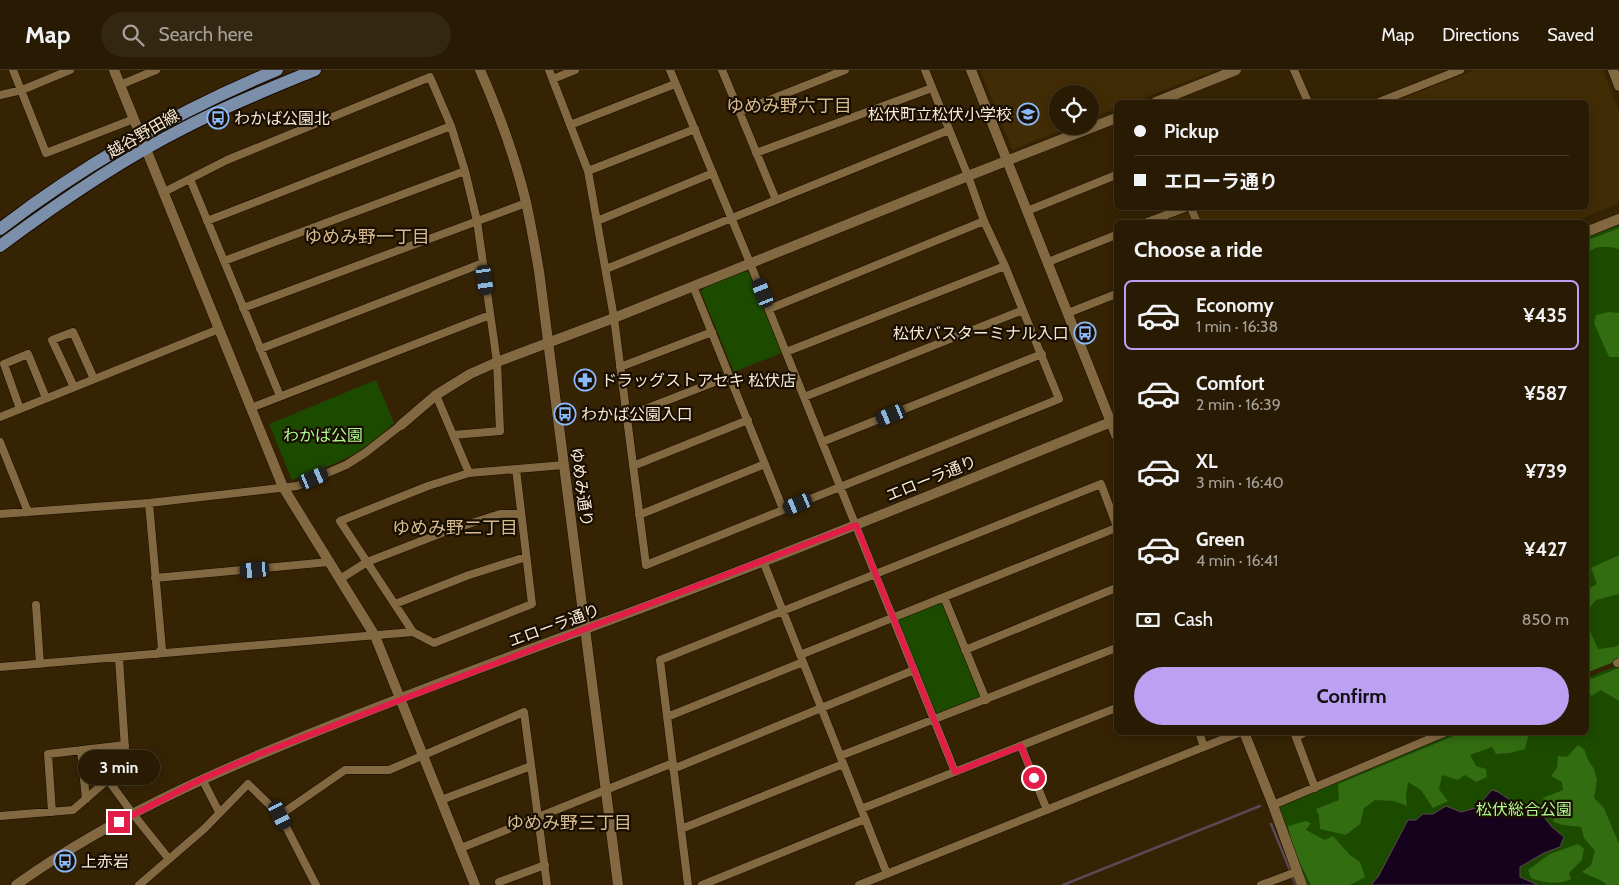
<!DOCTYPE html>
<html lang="en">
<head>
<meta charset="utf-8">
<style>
  body { margin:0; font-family:Cabin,"Noto Sans JP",sans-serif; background:#342712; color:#f1f3f6; height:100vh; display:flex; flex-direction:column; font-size:19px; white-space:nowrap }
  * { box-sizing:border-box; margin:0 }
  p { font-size:16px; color:#a5a19a }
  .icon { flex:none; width:28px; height:28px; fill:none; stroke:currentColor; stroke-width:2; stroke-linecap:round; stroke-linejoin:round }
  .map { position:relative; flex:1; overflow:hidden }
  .side { position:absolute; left:1114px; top:150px; width:475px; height:515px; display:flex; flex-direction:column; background:#281a03; border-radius:8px; box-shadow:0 2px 12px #0003,0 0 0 1px #443825 }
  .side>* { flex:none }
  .hud { position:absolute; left:1114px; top:30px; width:475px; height:110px; border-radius:8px; box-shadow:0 2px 12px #0003,0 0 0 1px #443825; display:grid; align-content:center; height:110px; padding:0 20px; background:#281a03 }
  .tools { position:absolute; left:1049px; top:15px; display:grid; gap:10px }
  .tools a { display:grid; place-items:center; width:50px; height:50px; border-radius:50%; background:#281a03; box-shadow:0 2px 12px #0003,0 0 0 1px #443825; font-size:25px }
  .end { position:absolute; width:22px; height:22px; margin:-11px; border:6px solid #e11d48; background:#fff; box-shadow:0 0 0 2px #fff }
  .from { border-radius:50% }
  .bubble { position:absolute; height:35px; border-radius:18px; background:#281a03; box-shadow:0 2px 12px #0003,0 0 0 1px #443825; font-size:16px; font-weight:800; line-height:35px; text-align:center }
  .car { position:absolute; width:15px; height:30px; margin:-15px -8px; border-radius:6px; box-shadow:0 0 4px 1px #0007; background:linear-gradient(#222 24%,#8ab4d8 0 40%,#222 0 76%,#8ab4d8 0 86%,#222 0) }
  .hud b { display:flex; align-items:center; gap:18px; height:48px; font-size:19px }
  .hud b+b { border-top:1px solid #443825 }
  .hud i { width:12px; height:12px; background:#f1f3f6 }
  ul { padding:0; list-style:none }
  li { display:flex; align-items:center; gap:15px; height:70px; margin:0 10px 8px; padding:0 10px; border:2px solid transparent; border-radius:8px }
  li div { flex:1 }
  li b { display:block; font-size:19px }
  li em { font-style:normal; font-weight:800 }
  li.selected { border-color:#bca0f2 }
  li>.icon { width:45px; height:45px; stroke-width:1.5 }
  h2 { padding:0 20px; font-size:22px; line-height:60px }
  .pay { display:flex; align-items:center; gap:12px; height:55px; padding:0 20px; font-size:19px }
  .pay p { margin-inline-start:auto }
  .primary-button { display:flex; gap:10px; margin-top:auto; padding:10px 20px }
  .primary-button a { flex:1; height:58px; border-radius:30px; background:#bca0f2; color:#111; font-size:20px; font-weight:800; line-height:58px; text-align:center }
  header { display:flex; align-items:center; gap:30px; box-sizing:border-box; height:70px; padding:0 25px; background:#281a03; border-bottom:1px solid #443825 }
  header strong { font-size:24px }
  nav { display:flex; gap:28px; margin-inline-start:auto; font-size:18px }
  .search { width:350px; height:45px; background:#342712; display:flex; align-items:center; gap:12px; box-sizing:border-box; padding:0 18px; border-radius:28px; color:#a5a19a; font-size:19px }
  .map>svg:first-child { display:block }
  .built { fill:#412c05 }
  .green { fill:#1c4b00 }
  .forest { fill:#336d11 }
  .water { fill:#17021e; stroke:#5b4855 }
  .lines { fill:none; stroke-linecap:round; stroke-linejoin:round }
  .stream { stroke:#5b4855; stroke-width:2.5 }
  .minor-casing { stroke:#190d00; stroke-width:9 }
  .tertiary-casing { stroke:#190d00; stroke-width:11 }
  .primary-casing { stroke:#190d00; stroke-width:14 }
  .minor { stroke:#836941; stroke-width:8 }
  .tertiary { stroke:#836941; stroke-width:10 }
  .primary { stroke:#7b8fab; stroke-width:12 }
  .route { stroke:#e11d48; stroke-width:6 }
  .labels { text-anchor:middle; stroke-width:4.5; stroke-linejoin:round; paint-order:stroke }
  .poi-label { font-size:16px; fill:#f9ead5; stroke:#180e01; text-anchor:start }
  .street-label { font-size:16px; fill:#f9ead5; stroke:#180e01 }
  .park-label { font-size:16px; fill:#affa8f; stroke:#180e01 }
  .neighbourhood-label { font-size:18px; fill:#d7ba90; stroke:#180e01 }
</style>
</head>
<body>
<header>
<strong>Map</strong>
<div class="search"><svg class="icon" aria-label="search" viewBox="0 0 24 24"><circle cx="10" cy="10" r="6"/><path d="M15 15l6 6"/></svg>Search here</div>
<nav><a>Map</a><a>Directions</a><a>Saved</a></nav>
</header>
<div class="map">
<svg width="1619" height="815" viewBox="0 0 1619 815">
  <rect width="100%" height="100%" fill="#352304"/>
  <path class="built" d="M980,0H1210L1211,2L1133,32H1116V39L1090,49V24H1058V56H1072L1012,80Z
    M1474,0H1603L1619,41V133L1573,152H1202L1196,138H1586V32H1393Z
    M1186,142L1189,144L1193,152H1160Z"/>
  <path class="green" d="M1619,155V588L1586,601V168Z
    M744,201L749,202L781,283L734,302L701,222L704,218Z
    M376,310L394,353C383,363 372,372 360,380C339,394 314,401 292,410L269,354Z
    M941,532L980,627L936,645L897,550Z
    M1619,595V815H1302L1275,737L1453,663L1586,662V608Z"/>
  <path class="forest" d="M1619,158V179C1606,176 1597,175 1586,184V171Z
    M1609,242L1619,243V287H1609L1594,253L1596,245Z
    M1619,485V524L1596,530L1586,542V520L1597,514L1591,498Z
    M1586,552L1598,579L1614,577L1619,575V590L1586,603Z
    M1619,598V631L1601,620L1592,626L1586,621V611Z
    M1461,663H1529L1525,679L1510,683L1496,684L1492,677L1470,685L1476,696L1486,699L1487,707L1476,712L1465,705L1458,710L1442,705L1439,719L1448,731L1433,738L1421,720L1408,712L1406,727L1407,736L1394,731L1375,730L1364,738L1360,754L1346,765L1320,759L1319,745L1316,739L1339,730L1338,714Z
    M1578,675L1584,679L1588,690L1594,699L1597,710L1594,728L1604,738L1619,774V815H1607C1600,808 1591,807 1582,802L1591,795L1595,781L1584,768L1581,757L1563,755L1554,752L1546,739L1543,728L1563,720L1562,712L1551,706L1557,698L1558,686L1567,687Z
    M1306,751L1311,753L1306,760L1325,770L1333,766L1350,785L1360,792L1365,807L1350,815H1311L1293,779L1288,756Z
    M1578,774L1584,779L1582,790L1569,803L1571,809C1558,815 1545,813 1531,808L1528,800L1550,784Z"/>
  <path class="water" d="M1492,720L1498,722L1510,730L1543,746L1552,757L1564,767L1560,777L1544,783L1520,797V807L1538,815H1371L1378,807L1408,750H1416L1423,744H1433L1446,736L1461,742L1476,738Z"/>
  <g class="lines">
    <path class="stream" d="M1271,754L1296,815
      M1063,815L1260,736"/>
    <g class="minor-casing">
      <path id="minor" d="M13,0L46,83L134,49
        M549,0L588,101L614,248L646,495L1059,329L1005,196L984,151L968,106L925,0
        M670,0L750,193L955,702
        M722,0L776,130
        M1294,0L1308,32
        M553,9L575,0
        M120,15L156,0
        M0,25L22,20L70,0
        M1379,32L1460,0
        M739,42L845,0
        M570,55L675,14
        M756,83L932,18
        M588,101L695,59
        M190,109L280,326
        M164,122L227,90L430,7L451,56L465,101L477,151L497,292L500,361L453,365
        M1191,138L1197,152
        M1027,141L1116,105
        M207,151L451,56
        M597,151L713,103
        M1147,152L1185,138
        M224,191L465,101
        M1048,192L1116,165
        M606,199L949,60
        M693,216L783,439
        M243,238L526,133
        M769,239L984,151
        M1068,243L1116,224
        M260,279L483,193
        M786,282L1005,196
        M620,297L712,262
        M74,317L52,270L73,262L94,309
        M436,325L469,403
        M804,327L1023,240
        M251,338L490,245
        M20,339L4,294L28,284L46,328
        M627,346L730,306
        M0,347L219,259
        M0,372L28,442
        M822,372L1042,284
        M633,396L748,350
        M516,399L532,534L434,573L413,562L340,451L428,416L469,403L564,395
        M149,433L162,579L157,584
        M0,444L149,433L297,416L346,395L365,383L401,355
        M639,445L765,394
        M763,491L887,804
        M155,508L329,492
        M340,509L367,492L447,461L500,444H521
        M944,527L986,630
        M395,534L469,505L526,487
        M36,535L40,594
        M965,580L1116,518
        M800,585L1116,458
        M1617,593L1619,592
        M0,597L413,562
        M667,647L803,592
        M1199,662L1204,677
        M1294,662L1315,718
        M1296,667L1306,662
        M1021,676L1047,740
        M81,680L86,729
        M840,686L1116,578
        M673,699L914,600
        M202,709L219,742
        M108,710L133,744L169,789
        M441,730L531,696
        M1273,735L1446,662
        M861,739L1116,638
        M52,742L48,684L125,675
        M280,745L345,700H389L524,642L547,815
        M0,746L73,740L126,694L119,588
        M681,759L843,694
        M461,778L673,693
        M499,812L545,795
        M139,815L204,759L248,714L280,745L316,815
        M688,815L660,590L1101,414L1116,454
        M702,815L865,749
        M859,815L1241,662
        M1261,815L1296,802"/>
    </g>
    <g class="tertiary-casing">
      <path id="tertiary" d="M114,0L283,417L375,566L475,815
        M480,0C499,43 515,87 526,132C531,155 535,178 539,201L618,815
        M971,0L1116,365
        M1613,0L1619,16
        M1156,32L1236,0
        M1586,162L1619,149
        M401,355L436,325L470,304L497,292L614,248L968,106L1116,48
        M1244,662L1273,735L1302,815
        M16,815C121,740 240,691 360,644C442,612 524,581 607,551C778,488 947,418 1116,350"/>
    </g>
    <g class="primary-casing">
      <path id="primary" d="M0,159C85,94 178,41 277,0
        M0,176C59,132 120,90 186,57C228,35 271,18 315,0"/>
    </g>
    <use href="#minor" class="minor"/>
    <use href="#tertiary" class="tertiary"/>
    <use href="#primary" class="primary"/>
  </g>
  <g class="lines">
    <path class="route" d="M119,752L202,709L257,685L856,455L955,702L1021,676L1034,708"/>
  </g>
  <defs>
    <g id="school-ring" transform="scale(1.125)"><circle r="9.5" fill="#180e01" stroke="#8abafc" stroke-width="1.5"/><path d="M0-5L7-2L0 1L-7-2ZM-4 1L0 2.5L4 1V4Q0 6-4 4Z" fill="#8abafc"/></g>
    <g id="bus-ring" transform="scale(1.125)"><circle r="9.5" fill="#180e01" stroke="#8abafc" stroke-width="1.5"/><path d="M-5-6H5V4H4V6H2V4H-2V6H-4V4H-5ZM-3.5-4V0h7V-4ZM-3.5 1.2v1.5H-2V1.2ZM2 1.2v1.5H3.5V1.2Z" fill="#8abafc"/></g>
    <g id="pharmacy-ring" transform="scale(1.125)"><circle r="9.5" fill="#180e01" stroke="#8abafc" stroke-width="1.5"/><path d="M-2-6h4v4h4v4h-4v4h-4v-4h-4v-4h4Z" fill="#8abafc"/></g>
  </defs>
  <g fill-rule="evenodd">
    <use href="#school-ring" x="1028" y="44"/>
    <use href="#bus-ring" x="218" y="48"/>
    <use href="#bus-ring" x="1085" y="263"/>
    <use href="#pharmacy-ring" x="585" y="310"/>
    <use href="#bus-ring" x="565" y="344"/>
    <use href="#bus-ring" x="65" y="791"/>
  </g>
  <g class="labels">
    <g class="poi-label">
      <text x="1012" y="50" text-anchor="end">松伏町立松伏小学校</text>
      <text x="234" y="54">わかば公園北</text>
      <text x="1069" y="269" text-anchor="end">松伏バスターミナル入口</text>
      <text x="601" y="316">ドラッグストアセキ 松伏店</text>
      <text x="581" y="350">わかば公園入口</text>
      <text x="81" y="797">上赤岩</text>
    </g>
    <g class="street-label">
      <text transform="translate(143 63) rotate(-30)" y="6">越谷野田線</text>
      <text transform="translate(931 408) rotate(-22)" y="6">エローラ通り</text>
      <text transform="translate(582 417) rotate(82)" y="6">ゆめみ通り</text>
      <text transform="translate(554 555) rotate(-20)" y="6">エローラ通り</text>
    </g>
    <g class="park-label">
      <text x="323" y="371">わかば公園</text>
      <text x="1524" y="745">松伏総合公園</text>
    </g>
    <g class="neighbourhood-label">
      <text x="789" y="42">ゆめみ野六丁目</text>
      <text x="367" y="173">ゆめみ野一丁目</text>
      <text x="455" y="464">ゆめみ野二丁目</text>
      <text x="569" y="759">ゆめみ野三丁目</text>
    </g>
  </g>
</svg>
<div class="tools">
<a><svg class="icon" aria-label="locate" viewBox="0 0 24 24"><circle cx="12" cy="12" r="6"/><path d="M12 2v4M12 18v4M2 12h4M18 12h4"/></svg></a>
</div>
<i class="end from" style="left:1034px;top:708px"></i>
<i class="end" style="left:119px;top:752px"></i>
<div class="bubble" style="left:78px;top:680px;width:82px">3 min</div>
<i class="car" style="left:485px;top:210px;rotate:172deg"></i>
<i class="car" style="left:763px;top:223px;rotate:338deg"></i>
<i class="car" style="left:891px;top:345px;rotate:248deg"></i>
<i class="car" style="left:314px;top:408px;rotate:67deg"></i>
<i class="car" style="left:798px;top:434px;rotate:248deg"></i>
<i class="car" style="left:255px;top:500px;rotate:265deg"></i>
<i class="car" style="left:280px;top:745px;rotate:153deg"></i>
<div class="hud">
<b><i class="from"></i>Pickup</b>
<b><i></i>エローラ通り</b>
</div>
<section class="side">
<h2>Choose a ride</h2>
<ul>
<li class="selected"><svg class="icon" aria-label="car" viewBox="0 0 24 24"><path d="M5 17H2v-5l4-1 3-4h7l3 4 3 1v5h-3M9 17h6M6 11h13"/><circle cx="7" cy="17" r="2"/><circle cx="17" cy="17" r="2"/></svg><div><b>Economy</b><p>1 min · 16:38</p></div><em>¥435</em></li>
<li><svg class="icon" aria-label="car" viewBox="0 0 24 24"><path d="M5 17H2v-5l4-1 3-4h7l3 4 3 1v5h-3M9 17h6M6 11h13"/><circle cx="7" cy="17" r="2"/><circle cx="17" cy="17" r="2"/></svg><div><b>Comfort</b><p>2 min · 16:39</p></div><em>¥587</em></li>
<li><svg class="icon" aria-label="car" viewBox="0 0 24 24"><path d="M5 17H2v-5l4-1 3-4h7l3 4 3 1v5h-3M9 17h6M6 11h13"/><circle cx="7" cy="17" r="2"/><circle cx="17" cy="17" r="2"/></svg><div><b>XL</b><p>3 min · 16:40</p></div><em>¥739</em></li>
<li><svg class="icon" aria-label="car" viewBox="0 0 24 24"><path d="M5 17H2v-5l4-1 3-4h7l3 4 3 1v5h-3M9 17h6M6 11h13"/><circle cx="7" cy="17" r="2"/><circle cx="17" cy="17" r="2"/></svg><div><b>Green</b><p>4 min · 16:41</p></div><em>¥427</em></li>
</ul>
<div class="pay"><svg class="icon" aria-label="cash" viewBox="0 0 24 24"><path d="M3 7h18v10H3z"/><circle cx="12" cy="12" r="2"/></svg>Cash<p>850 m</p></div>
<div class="primary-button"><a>Confirm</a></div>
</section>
</div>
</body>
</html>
